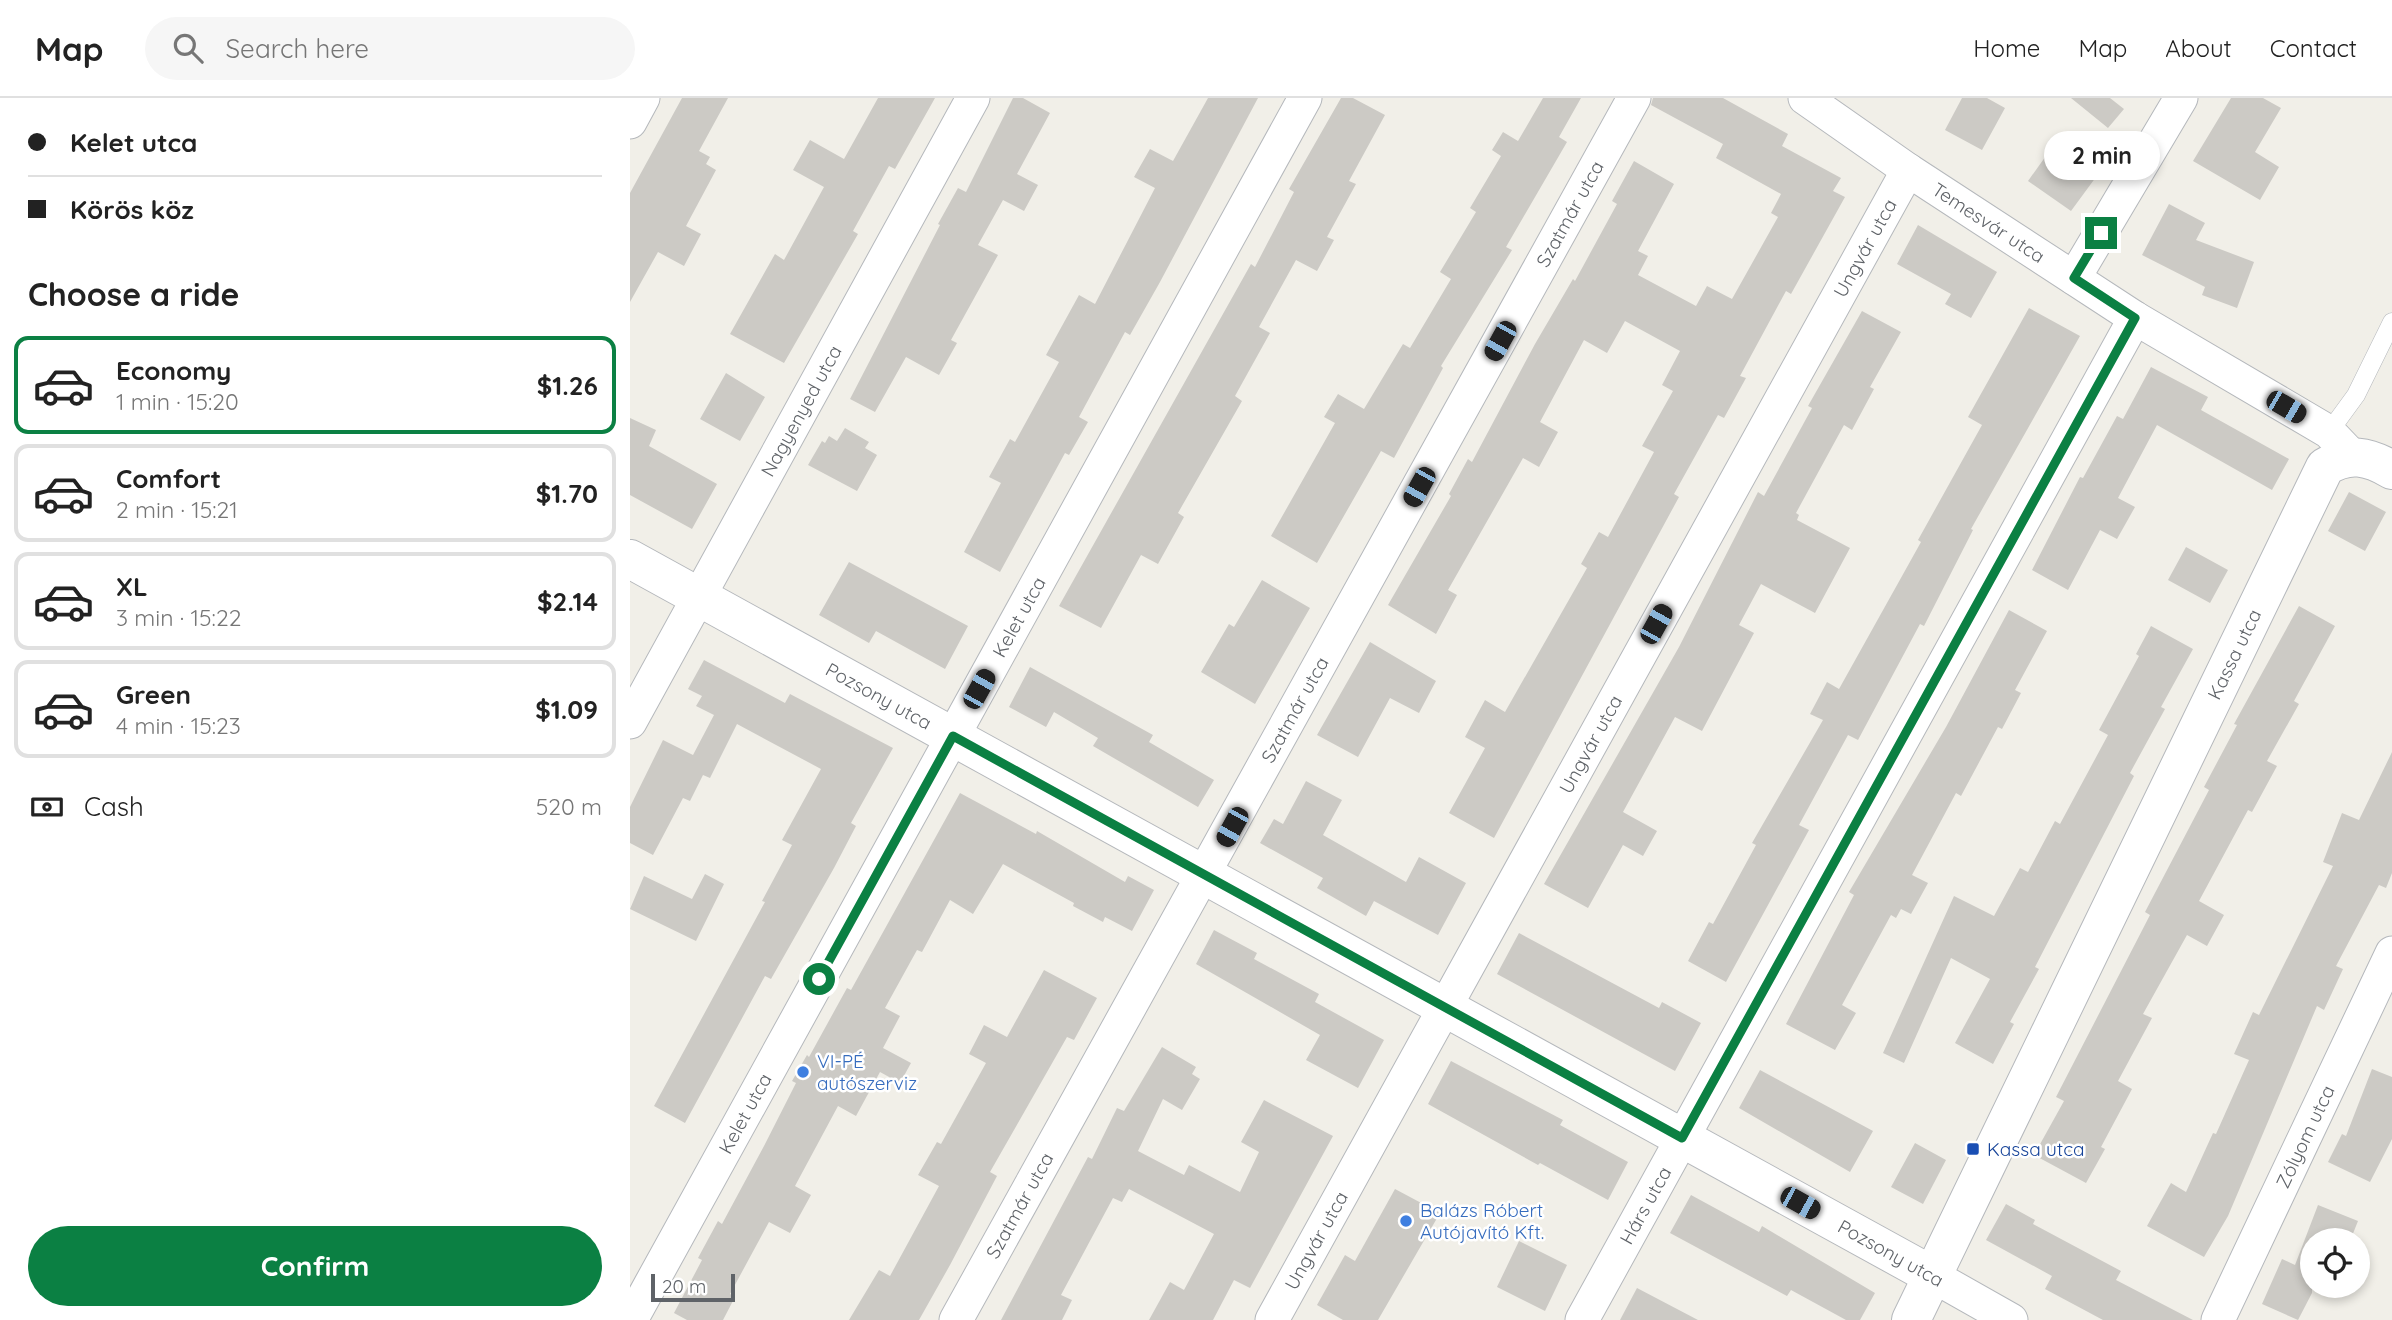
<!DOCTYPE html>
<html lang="en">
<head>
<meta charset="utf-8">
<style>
  body { margin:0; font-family:Quicksand,sans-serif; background:#f6f6f6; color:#222; height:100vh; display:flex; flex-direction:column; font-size:26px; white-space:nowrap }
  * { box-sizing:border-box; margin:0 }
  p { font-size:23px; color:#767676 }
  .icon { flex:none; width:38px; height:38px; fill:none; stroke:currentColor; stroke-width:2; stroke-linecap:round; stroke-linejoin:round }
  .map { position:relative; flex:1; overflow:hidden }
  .panel { display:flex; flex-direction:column; background:#fff; width:630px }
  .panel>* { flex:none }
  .top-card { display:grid; align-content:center; height:154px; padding:0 28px; background:#fff }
  .controls { position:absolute; left:1670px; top:1130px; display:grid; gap:14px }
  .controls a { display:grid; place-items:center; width:70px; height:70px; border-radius:50%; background:#fff; box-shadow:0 4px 10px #0003; font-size:35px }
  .scale { position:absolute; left:21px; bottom:18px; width:84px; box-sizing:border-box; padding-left:7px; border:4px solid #5f6368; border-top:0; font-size:19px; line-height:24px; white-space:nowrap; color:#5f6368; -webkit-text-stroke:5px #fff; paint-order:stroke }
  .end { position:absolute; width:32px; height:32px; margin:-16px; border:9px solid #0b8043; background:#fff; box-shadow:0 0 0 4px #fff }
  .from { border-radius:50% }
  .bubble { position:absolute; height:49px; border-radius:24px; background:#fff; box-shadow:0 4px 10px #0003; font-size:23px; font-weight:800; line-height:49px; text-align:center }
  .car { position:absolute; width:21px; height:42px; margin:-21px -10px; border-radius:9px; box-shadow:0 0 5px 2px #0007; background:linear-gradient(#222 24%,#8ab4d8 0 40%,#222 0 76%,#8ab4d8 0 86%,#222 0) }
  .top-card b { display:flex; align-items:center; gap:24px; height:66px; font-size:26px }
  .top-card b+b { border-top:2px solid #e0e0e0 }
  .top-card i { width:18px; height:18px; background:#222 }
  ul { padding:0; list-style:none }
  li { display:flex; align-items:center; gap:21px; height:98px; margin:0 14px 10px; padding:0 14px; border:4px solid #e0e0e0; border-radius:14px }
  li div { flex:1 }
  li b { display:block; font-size:26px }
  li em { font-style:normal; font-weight:800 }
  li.active { border-color:#0b8043 }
  li>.icon { width:63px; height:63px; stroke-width:1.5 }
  h2 { padding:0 28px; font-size:32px; line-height:84px }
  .pay { display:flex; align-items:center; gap:18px; height:77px; padding:0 28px; font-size:26px }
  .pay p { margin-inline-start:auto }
  .cta { display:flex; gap:14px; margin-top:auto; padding:14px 28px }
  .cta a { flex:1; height:80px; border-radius:42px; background:#0b8043; color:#fff; font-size:28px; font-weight:800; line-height:80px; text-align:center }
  header { display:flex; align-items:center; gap:42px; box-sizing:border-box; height:98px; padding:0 35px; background:#fff; border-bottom:2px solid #e0e0e0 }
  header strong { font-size:33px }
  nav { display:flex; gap:38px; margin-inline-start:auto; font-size:24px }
  .search { width:490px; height:63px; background:#f6f6f6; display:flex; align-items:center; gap:18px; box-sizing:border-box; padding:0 24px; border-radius:38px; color:#767676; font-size:26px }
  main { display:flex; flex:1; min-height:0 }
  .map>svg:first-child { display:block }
  .building { fill:#cccac5 }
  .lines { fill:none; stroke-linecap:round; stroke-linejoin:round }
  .service-casing { stroke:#b5b8bc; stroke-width:19 }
  .minor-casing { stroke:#b5b8bc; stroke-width:35 }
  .tertiary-casing { stroke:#b5b8bc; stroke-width:40 }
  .service { stroke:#fff; stroke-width:18 }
  .minor { stroke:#fff; stroke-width:33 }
  .tertiary { stroke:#fff; stroke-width:38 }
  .route { stroke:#0b8043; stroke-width:9 }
  .shop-dot { fill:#3f7fe0; stroke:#fff; stroke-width:2.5 }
  .transit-dot { fill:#1a4fb4; stroke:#fff; stroke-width:2.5 }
  .labels { text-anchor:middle; stroke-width:5; stroke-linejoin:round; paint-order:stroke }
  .street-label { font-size:19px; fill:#5f6368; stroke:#fff }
  .shop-label { font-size:19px; fill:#366cbe; stroke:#fff; text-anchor:start }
  .transit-label { font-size:19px; fill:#164399; stroke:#fff; text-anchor:start }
</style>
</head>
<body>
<header>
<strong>Map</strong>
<div class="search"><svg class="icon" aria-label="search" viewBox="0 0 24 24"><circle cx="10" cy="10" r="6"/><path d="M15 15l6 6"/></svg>Search here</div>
<nav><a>Home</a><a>Map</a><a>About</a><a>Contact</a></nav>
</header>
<main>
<section class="panel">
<div class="top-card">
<b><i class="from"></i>Kelet utca</b>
<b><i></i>Körös köz</b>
</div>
<h2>Choose a ride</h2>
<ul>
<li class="active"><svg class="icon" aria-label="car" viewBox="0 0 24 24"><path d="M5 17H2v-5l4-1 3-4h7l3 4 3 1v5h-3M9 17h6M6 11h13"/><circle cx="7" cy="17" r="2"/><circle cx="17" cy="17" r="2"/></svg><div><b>Economy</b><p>1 min · 15:20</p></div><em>$1.26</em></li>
<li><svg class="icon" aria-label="car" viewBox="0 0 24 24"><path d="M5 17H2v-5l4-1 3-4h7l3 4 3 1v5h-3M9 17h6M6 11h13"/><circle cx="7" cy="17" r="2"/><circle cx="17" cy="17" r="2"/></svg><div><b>Comfort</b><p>2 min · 15:21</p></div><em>$1.70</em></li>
<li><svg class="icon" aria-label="car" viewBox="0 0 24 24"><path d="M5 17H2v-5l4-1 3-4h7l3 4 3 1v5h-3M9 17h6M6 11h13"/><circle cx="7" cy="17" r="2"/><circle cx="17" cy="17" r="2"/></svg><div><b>XL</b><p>3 min · 15:22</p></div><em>$2.14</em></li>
<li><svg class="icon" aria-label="car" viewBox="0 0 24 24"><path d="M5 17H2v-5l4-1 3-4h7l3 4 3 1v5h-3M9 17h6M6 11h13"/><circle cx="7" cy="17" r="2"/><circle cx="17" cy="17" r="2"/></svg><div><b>Green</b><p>4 min · 15:23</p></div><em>$1.09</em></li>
</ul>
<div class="pay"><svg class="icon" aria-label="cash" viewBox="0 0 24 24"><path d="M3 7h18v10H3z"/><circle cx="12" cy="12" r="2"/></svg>Cash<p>520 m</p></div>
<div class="cta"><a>Confirm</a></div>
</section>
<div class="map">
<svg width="1762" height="1222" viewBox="0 0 1762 1222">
  <rect width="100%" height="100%" fill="#f1efe8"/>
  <path class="building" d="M52,0H98L69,53L80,59L76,66L86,72L56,128L71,136L54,168L28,154L0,204V95Z
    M248,0H305L265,71L259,68L223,133L228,136L154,265L100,236L145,156L154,162L194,89L163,72L180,42L214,61Z
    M383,0H393L420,15L387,76L408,87L394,113L373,102L348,147L368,157L321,242L327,245L309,277L276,259L245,314L220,301L310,127L308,126L328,90L336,94Z
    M578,0H628L530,184L500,237L495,234L449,319L458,324L439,357L435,355L370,474L334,454L371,385L359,379L380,341L385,344L429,264L416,257L449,197L465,206L525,90L504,79L520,51L543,63Z
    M711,0H723L755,17L719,83L726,86L697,139L704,142L687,173L666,162L629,229L640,235L605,298L612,303L548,415L554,419L528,466L511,457L471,530L429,508L621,166L625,169L664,94L659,91Z
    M913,0H951L929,39L937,44L876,149L882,152L811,268L813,270L764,360L751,353L687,465L641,438L705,325L694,319L708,296L734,311L773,246L780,250L821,181L810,174L846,114L840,110L871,58L862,52L873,34L888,43Z
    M1023,0H1093L1158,36L1152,48L1211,80L1203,93L1215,99L1161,196L1156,193L1110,278L1116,280L1094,320L1088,317L1044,396L1049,399L864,740L819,715L855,650L835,639L855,602L875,614L957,470L951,466L969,434L978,439L1024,354L1012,348L1043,293L1032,287L1050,253L995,223L977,255L954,242L910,324L928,334L909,369L893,360L818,492L827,497L806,536L758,507L821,398L819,396L838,361L842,364L905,246L943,181L945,183L987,106L982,103L1004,63L1044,86L1008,153L1018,158L1008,177L1066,208L1077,188L1102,201L1148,119L1141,115L1151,96L1086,60L1093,46L1021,7Z
    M1332,0H1357L1375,10L1352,52L1315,32Z
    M1441,0H1480L1494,11L1478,30Z
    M1601,0H1633L1651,10L1625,54L1649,69L1630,102L1563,63Z
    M1423,48L1466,79L1441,113L1398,83Z
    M1539,106L1575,125L1566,142L1624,164L1607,210L1572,197L1575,189L1512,157Z
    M1288,127L1367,174L1341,220L1315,206L1321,196L1267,166Z
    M1399,210L1450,238L1341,431L1343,432L1294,528L1290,526L1228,642L1218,637L1169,727L1179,732L1096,884L1058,863L1079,824L1083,826L1126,747L1122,745L1193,622L1180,616L1197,584L1209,591L1291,444L1288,442L1352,327L1338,319Z
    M1232,213L1271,234L1240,289L1244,291L1222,332L1214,327L1166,415L1169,417L1167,422L1220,450L1185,515L1131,486L1109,527L1124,535L1072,633L1045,619L993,714L1027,733L1013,758L993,747L958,810L914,786L1049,549L1128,394L1134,398L1182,310L1178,308Z
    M1521,269L1578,299L1571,312L1659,361L1642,392L1527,327L1488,400L1505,409L1487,441L1470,432L1438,492L1402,472L1450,379L1453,380L1487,318L1493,321Z
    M96,275L135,299L110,343L70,321Z
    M0,320L26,332L19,348L87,386L62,431L0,397Z
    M215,330L239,344L235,350L247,357L227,393L178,367L192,343L195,345L199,338L207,343Z
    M1719,394L1756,414L1735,453L1698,433Z
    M1556,449L1598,472L1580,505L1538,482Z
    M219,464L338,528L315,571L246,533L239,545L189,517Z
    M632,482L680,510L625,606L571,574L599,526L604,529Z
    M1669,508L1705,528L1664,603L1669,606L1637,663L1647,668L1622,714L1618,712L1569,803L1594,817L1577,848L1557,837L1513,916L1522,920L1488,983L1502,991L1471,1049L1475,1051L1456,1085L1404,1057L1434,1003L1426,999L1520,817L1515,814L1579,692L1574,689L1607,627L1604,626Z
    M1379,512L1417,533L1385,592L1391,595L1372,631L1368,629L1331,698L1326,695L1282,777L1298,785L1281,816L1271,811L1266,820L1261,817L1212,907L1226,915L1205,952L1156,926L1224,797L1219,794L1316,629Z
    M1521,528L1563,551L1531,609L1535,611L1500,675L1504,678L1405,869L1409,871L1380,924L1384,926L1363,966L1325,945L1360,881L1321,860L1274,965L1253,955L1324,798L1364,818L1390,770L1398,774L1425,723L1430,726L1478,637L1469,632L1509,558L1506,556Z
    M740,544L806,583L789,615L760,600L728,659L687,637Z
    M74,562L155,605L160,596L263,650L221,725L226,728L204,770L141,881L135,878L55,1025L24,1008L135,804L132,803L162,747L152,742L191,671L107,626L80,680L73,677L60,703L53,700L23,757L0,745V709L33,642L63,657L84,617L66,608L72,598L58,591Z
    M400,569L523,637L519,644L584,682L568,709L463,648L468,640L424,614L416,629L379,609Z
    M1762,654V775L1756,790L1749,787L1706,868L1713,871L1694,912L1687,908L1598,1118L1574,1159L1517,1128L1541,1085L1556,1094L1583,1035L1586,1036L1619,962L1604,956L1623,914L1629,917L1703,768L1693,764L1712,715L1729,722Z
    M676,683L712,702L693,737L776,784L789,759L836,785L808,837L744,803L736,818L687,790L693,780L630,745L644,721L653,726Z
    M330,695L406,736L407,733L495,784L498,778L524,792L502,833L475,819L473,824L443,808L444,805L373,766L343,816L320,802L292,854L287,852L255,910L270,918L253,950L281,965L270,985L250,974L226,1018L208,1008L165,1088L181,1097L160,1135L139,1124L100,1196L105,1199L93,1222H57L44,1215L72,1162L68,1160L88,1123L92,1126L134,1048L166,985L162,983L177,957L179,959L217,890L221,892Z
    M75,776L94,786L66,843L0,811L14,778L62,801Z
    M584,832L627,855L624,861L689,896L685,904L754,942L728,990L676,962L690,937L566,866Z
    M889,835L1029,910L1032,904L1071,925L1045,973L867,876Z
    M414,872L467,900L444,942L437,939L360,1074L367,1078L320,1167L289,1222H219L249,1172L260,1178L309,1088L288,1077L307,1044L311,1046L356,965L339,956L354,927L377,939Z
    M532,949L566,969L562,976L570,981L552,1012L533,1001L508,1053L554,1077L559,1067L610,1094L629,1054L611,1044L634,1002L703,1038L620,1190L604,1182L583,1222H519L540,1184L554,1192L584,1136L499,1091L492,1104L483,1100L431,1197L442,1202L432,1222H371L458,1059L462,1061L487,1010L494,1013Z
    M821,963L933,1022L930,1027L998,1064L978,1102L910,1065L908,1067L798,1006Z
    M1742,971L1762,979V1041L1740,1084L1698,1064L1712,1036L1716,1038Z
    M1130,972L1243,1033L1220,1074L1109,1010Z
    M1285,1045L1316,1062L1293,1106L1261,1089Z
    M765,1091L810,1115L748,1222H713L687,1207L715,1157L725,1163Z
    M1061,1097L1129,1134L1132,1128L1245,1195L1230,1222H1216L1161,1192L1157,1198L1040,1135Z
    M1376,1106L1405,1122L1403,1126L1491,1173L1486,1182L1563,1222H1473L1415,1191L1422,1178L1356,1142Z
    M1688,1107L1728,1123L1720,1143H1682V1195L1668,1222L1632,1206L1652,1161L1665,1167Z
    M889,1143L937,1167L915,1213L867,1189Z
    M1007,1190L1068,1222H990Z"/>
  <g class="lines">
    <g class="service-casing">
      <path id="service" d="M1699,334L1726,297L1762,224"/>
    </g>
    <g class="minor-casing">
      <g id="minor">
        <path id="s1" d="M1175,0L1278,72L1505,220L1699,334L1722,358"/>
        <path d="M0,24L13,0"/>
        <path d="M1444,180L1551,0"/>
        <path id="s2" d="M0,624L343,0"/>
        <path d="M1303,1178L1381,1222"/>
        <path id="s3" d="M1,1222L675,0"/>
        <path id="s4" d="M326,1222L1004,0"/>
        <path id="s5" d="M642,1222L1278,72"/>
        <path id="s6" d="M952,1222L1505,220"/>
        <path id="s7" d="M1588,1222L1762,855"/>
      </g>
    </g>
    <g class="tertiary-casing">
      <g id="tertiary">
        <path id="s8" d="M0,461L1303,1178"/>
        <path id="s9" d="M1281,1222L1695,369C1719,354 1738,358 1762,372"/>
      </g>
    </g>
    <use href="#service" class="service"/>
    <use href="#minor" class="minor"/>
    <use href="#tertiary" class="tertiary"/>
  </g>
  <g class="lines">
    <path class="route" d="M189,881L323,638L1052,1040L1505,220L1444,180L1471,135"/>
  </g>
  <g class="shop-dot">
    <circle cx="173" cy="974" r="7"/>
    <circle cx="776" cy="1123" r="7"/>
  </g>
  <rect class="transit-dot" x="1336" y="1044" width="14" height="14" rx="3.5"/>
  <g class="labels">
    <g class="street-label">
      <text dy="7" stroke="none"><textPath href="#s4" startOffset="1265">Szatmár utca</textPath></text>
      <text dy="7" stroke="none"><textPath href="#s1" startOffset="222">Temesvár utca</textPath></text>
      <text dy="7" stroke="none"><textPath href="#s5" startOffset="1225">Ungvár utca</textPath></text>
      <text dy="7" stroke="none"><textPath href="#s2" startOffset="355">Nagyenyed utca</textPath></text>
      <text dy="7" stroke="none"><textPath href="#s3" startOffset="803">Kelet utca</textPath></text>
      <text dy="7" stroke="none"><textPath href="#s9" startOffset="740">Kassa utca</textPath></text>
      <text dy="7" stroke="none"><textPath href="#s8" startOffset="284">Pozsony utca</textPath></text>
      <text dy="7" stroke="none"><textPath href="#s4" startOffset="698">Szatmár utca</textPath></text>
      <text dy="7" stroke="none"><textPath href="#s5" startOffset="658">Ungvár utca</textPath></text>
      <text dy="7" stroke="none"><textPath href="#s3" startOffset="236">Kelet utca</textPath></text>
      <text dy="7" stroke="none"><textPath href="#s7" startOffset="203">Zólyom utca</textPath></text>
      <text dy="7" stroke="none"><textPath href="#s4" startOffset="131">Szatmár utca</textPath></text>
      <text dy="7" stroke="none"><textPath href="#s6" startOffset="131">Hárs utca</textPath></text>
      <text dy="7" stroke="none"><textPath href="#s5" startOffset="91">Ungvár utca</textPath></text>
      <text transform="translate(1261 1155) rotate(29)" y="7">Pozsony utca</text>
    </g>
    <g class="shop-label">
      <text x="187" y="970">VI-PÉ<tspan x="187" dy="22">autószerviz</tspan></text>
      <text x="790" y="1119">Balázs Róbert<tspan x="790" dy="22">Autójavító Kft.</tspan></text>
    </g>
    <g class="transit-label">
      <text x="1357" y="1058">Kassa utca</text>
    </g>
  </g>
</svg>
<div class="controls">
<a><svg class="icon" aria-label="locate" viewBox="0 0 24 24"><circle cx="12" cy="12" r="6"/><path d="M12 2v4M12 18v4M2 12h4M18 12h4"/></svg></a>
</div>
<div class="scale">20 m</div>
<i class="end from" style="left:189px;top:881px"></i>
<i class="end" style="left:1471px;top:135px"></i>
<div class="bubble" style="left:1414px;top:33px;width:116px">2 min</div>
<i class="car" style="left:870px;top:243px;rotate:209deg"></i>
<i class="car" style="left:1656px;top:309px;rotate:120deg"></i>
<i class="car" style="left:789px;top:389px;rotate:209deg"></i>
<i class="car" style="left:1026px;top:526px;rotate:29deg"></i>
<i class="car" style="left:349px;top:591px;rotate:29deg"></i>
<i class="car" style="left:602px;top:729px;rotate:209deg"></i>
<i class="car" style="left:1170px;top:1105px;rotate:119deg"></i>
</div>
</main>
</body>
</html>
